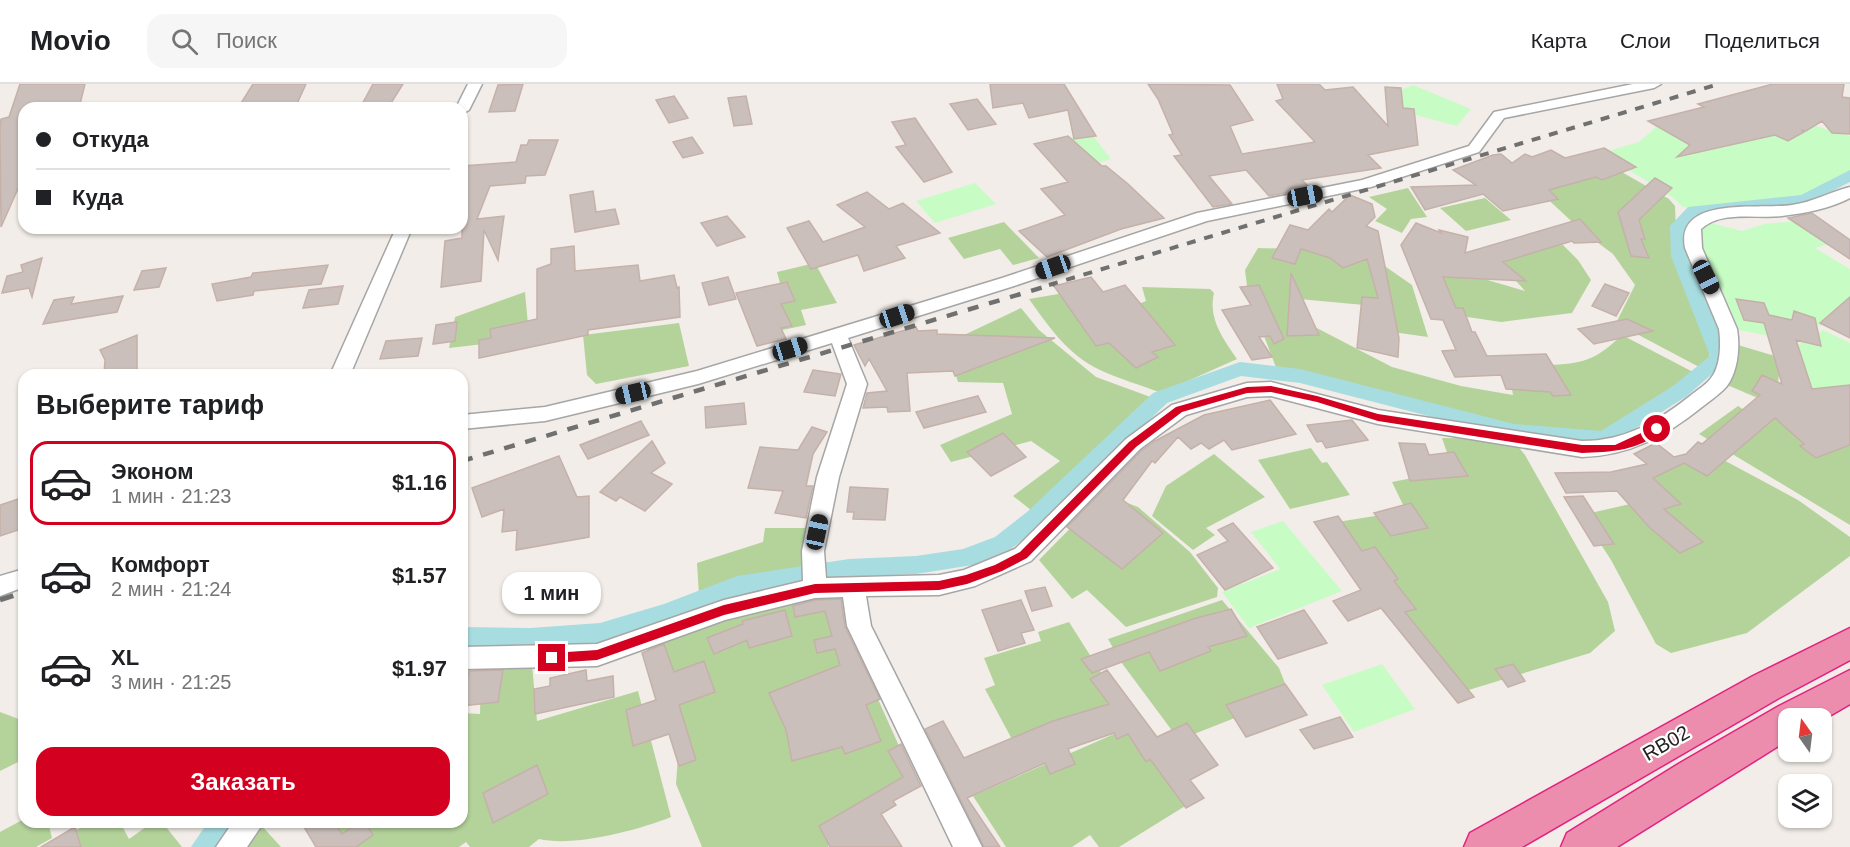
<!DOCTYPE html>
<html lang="ru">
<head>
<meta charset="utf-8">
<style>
  body { margin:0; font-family:Helvetica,sans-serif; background:#f6f6f6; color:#202124; height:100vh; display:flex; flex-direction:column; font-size:22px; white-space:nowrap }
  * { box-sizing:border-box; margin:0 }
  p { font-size:20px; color:#757577 }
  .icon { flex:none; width:33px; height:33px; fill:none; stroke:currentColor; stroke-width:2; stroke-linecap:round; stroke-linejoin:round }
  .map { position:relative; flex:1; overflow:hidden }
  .sheet { position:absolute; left:18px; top:285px; width:450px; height:459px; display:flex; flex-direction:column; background:#fff; border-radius:18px; box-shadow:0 2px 4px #0004 }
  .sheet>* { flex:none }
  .guide { position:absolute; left:18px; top:18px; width:450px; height:132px; border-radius:18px; box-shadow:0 2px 4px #0004; display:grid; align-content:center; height:132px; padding:0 18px; background:#fff }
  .needle { width:39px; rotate:346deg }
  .buttons { position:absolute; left:1778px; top:624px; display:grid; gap:12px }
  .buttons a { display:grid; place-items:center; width:54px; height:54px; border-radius:12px; background:#fff; box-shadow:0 2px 4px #0004; font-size:30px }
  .end { position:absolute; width:27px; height:27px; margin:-14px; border:8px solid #d3001f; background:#fff; box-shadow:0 0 0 3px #fff }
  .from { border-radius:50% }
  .bubble { position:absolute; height:42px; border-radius:18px; background:#fff; box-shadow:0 2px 4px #0004; font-size:20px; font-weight:700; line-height:42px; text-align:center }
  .car { position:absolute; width:18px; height:36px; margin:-18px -9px; border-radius:8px; box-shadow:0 0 4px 2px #0007; background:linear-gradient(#222 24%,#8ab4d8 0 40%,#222 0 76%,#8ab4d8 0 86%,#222 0) }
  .guide b { display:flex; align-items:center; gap:21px; height:57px; font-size:22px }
  .guide b+b { border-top:2px solid #e0e0e0 }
  .guide i { width:15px; height:15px; background:#202124 }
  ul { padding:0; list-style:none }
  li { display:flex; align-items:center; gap:18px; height:84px; margin:0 12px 9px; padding:0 6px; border:3px solid transparent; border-radius:18px }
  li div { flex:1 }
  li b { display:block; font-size:22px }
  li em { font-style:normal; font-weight:700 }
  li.current { border-color:#d3001f }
  li>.icon { width:54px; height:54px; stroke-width:1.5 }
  h2 { padding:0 18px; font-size:27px; line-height:72px }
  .action { display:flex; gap:12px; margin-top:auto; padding:12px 18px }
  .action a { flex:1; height:69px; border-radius:18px; background:#d3001f; color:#fff; font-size:24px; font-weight:700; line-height:69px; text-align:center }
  header { display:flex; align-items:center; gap:36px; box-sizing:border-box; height:84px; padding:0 30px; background:#fff; border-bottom:2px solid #e0e0e0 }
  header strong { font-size:28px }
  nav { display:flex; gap:33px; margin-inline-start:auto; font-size:21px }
  .search { width:420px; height:54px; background:#f6f6f6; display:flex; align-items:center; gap:15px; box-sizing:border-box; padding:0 21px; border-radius:18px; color:#757577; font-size:22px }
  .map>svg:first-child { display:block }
  .forest { fill:#b4d39b }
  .park { fill:#c8fcc5 }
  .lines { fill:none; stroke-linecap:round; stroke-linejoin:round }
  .canal { fill:#a7dde1; fill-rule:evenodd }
  .building { fill:#cabfbb; stroke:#c5b1a9; stroke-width:1.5 }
  .minor-casing { stroke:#a6a6a6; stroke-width:3 }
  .highway-casing { stroke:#e42180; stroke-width:3 }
  .minor { fill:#fff; fill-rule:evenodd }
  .highway { fill:#ec8dad; fill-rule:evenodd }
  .rail-far2 { stroke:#707070; stroke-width:4; stroke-dasharray:9 9; stroke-linecap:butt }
  .rail-far1 { stroke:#707070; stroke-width:4.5; stroke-dasharray:11 11; stroke-linecap:butt }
  .rail { stroke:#707070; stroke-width:5; stroke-dasharray:14 14; stroke-linecap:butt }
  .route { fill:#d3001f }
  .labels { text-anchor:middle; stroke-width:4.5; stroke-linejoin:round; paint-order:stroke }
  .near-street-label { font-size:20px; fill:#222; stroke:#fff }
</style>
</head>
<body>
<header>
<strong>Movio</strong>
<div class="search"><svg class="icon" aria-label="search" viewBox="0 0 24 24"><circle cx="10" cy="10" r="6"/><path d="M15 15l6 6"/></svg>Поиск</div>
<nav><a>Карта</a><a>Слои</a><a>Поделиться</a></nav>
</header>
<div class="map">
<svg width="1850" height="763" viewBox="0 0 1850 763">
  <rect width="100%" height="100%" fill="#f2ede8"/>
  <path class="forest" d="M1613,83L1669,115L1675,122L1677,172L1706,242L1710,275L1701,284L1616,239L1635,201L1613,170L1582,147L1540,108Z
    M1408,104L1427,133L1411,135L1402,149L1375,137L1387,125L1369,113Z
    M1485,114L1511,136L1466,147L1440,124Z
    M1004,138L1039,174L1013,181L1000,165L964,175L948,154Z
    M1563,161L1578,176L1591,196L1572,229L1501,238L1447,230L1431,187L1467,190L1525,207L1499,178L1532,163Z
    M1258,164L1363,167L1412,201L1428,253L1378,246L1364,221L1299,215L1309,240L1392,283L1461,302L1513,311L1508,282C1536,280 1577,285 1600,269C1608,264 1615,257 1622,251L1695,289L1677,305L1599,352L1517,346L1277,286L1248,210L1245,186Z
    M815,179L837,219L801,226L806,241L759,251L784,214L777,188Z
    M1142,203L1210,205L1214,209C1208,235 1223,254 1237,275L1161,309C1141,301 1119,295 1100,286C1068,271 1049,243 1029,215L1064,209L1114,230L1146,217Z
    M525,208L528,241L501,258L449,264L455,233Z
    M1021,224L1039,246L1096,293L1156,315L1036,430L1013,412L1060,377L1031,357L951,378L940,361L1012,330L1003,299L958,298L945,260Z
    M679,239L689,282L596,300L587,291L583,251Z
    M1738,261L1782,274L1774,321L1725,300Z
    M1794,314L1850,349V441L1699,350L1738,322L1764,339Z
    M1442,354L1512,355L1525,371L1608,518L1615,547L1590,569L1462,608L1357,486L1331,463L1325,440L1406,427L1392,398L1453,386Z
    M1311,364L1322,379L1327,378L1350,411L1290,425L1258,376Z
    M1705,366L1798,416L1850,453V472L1747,549L1671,569L1656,560L1611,476L1582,431L1665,412L1643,389Z
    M1214,370L1265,413L1206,444L1215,451L1193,466L1152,432L1166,402Z
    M1104,410L1138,423L1190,468L1218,504L1217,513L1126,543L1087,506L1072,515L1039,476Z
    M765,444H808L805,482L736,497L699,511L697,479L763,458Z
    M832,513L913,693L836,739L828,763H702L676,700L679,659L646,561L731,526Z
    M1222,516L1279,584L1290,612L1179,656L1121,578L1108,555Z
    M1069,538L1121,620L1015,661L985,605L995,601L984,574L1041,557L1038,548Z
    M532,580L537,637L638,607L671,733C636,747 573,763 539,755L529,763H470L466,758L459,763H337L332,738H462V629L480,630L481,587Z
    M0,628L24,637V675L0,687Z
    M1130,643L1190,719L1119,763H1099L1090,751L1072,763H1006L973,712Z
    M24,735V738H48L52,754L36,763H0V748Z
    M90,738H120L129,755L153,738H162L182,763H48Z
    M261,741L281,763H242Z"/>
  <path class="park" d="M1413,1L1471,25L1457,42L1401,27L1391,10Z
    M1750,23L1850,52V90H1845L1828,103L1804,115L1691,124L1683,123L1671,112L1601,69L1639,58L1662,38Z
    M1091,49L1111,75L1064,89L1035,61Z
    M975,99L996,120L935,139L916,117Z
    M1703,137L1742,147L1764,140L1798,137L1833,159L1815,164L1850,185V231L1834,243L1784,238L1780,254L1739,246L1694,159Z
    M1823,246L1850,259V332L1806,304L1790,265Z
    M1283,437L1342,507L1249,544L1222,508L1280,485L1251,448Z
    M1382,580L1415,625L1354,648L1322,601Z"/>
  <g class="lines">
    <path class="canal" d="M1850,86V98L1805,121L1699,131L1686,143L1689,172L1730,274L1687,312L1611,360L1604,363L1514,354L1300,299L1241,292L1167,319L1043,440L1011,465L973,481L916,490L849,493L739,511L667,539L600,559L530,564L462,563V543L530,544L600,539L664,520L737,492L849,475L916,472L963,465L995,453L1027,428L1153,309L1240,278L1300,285L1514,340L1601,347L1673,302L1710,272L1671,172L1670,142L1688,123L1801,111Z
      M208,738H239L222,763H191Z"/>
  </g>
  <path class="building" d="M20,0H85L79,24H24V91L1,143L0,44L1,35L9,33Z
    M253,0H306L295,24H238Z
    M373,0H403L388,24H360Z
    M523,0L515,27L489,28L498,1Z
    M990,0H1064L1096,52L1074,55L1068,26L1029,34L1023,19L993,24Z
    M1148,0L1230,1L1253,36L1230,42L1242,70L1315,58L1276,17L1283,15L1277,0H1319L1325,6L1353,3L1388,42L1385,3L1401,4L1403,24L1414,25L1418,61L1368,71L1381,84L1302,96L1310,104L1269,112L1246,86L1209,92L1232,120L1213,123L1174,72L1182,71L1169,51L1173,50L1158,15Z
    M1773,0H1844L1842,13L1850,14V50L1832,49L1822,37L1806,47L1801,46L1804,48L1788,57L1775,51L1677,73L1690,61L1648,37L1704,23L1698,20Z
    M674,12L688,34L669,39L656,16Z
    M746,12L752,40L734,42L728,14Z
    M977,15L996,40L968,46L950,20Z
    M915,34L923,46L952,88L924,98L896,63L906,61L892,38Z
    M1068,52L1102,82H1106L1128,100L1164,134L1121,145L1047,173L1019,147L1065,131L1041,105L1068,98L1034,60Z
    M692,53L703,69L683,74L673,58Z
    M529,56H558L545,91L526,92L525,99L490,102L477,135L504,132L498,176L484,146L481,197L441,203L445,157L462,154V82L516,78L521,61H527Z
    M1604,64L1636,83L1602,96L1596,93L1549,106L1558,115L1503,127L1483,110L1425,126L1411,103L1476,101L1453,86L1493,71L1501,70L1512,79L1525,70L1532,73L1551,66L1565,74Z
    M1655,94L1672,104L1639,136L1645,155H1641L1649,174L1631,172L1618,128Z
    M593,107L596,128L615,125L619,140L575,148L570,111Z
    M867,108L889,125L903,119L940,149L896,162L905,174L864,187L858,171L811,185L787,144L809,137L823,158L865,143L837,121Z
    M1350,111L1372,120L1375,133L1366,142L1378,147L1399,254L1398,273L1357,264L1362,213L1378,214L1367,175L1343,184L1330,174L1301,165L1295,180L1272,174L1290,141L1308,146L1329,125L1332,128Z
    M1812,129L1850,156V175L1788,134Z
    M727,132L745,153L717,162L701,139Z
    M1580,135L1601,158L1574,159L1572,157L1503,178L1526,197L1443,193L1456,224H1463L1472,248H1475L1487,272L1546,270L1571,311L1553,312L1550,308L1506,305L1501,291L1455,293L1442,267L1456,266L1443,236L1431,235L1401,161L1416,139L1441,149L1439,146L1468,153L1465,169Z
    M574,162L575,187L638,181L640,197L674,191L677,204L679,203L680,233L588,246V251L479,274V256L491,254L490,245L537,235V185L551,180V165Z
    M42,174L32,213L29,204L2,209L7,192L23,188L21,181Z
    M328,181L321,200L254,207L253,211L217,217L212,200L251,193L253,189Z
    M166,184L159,203L134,206L142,187Z
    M1291,189L1319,251L1287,252Z
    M728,193L736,215L709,221L702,199Z
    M1091,193L1103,208L1125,201L1175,261L1152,268L1158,273L1136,284L1109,259L1096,262L1054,202Z
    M787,198L795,217L781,220L792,242L781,244L786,255L757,262L736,209Z
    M1605,200L1629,209L1616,232L1592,222Z
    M1259,201L1284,255L1274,260L1270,252L1259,253L1272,273L1252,276L1222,226L1251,221L1240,203Z
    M343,202L338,220L303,224L309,206Z
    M123,212L117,228L43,240L54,216L74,213L71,220Z
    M1850,213V254L1820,239Z
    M1736,215L1764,219L1769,231L1792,236L1794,227L1815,234L1821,262L1796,256L1812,305L1850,301V361L1816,374L1800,362L1804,360L1775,334L1707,392L1684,379L1653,394L1681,420L1664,425L1703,458L1680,469L1649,443L1617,407L1566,409L1555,389L1611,388L1647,380L1634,370L1656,359L1674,373L1686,370L1698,358L1702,360L1760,311L1752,307L1762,291L1782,300L1764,239L1744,236Z
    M1627,235L1653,247L1594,260L1578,245Z
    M457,238L455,257L433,260L436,241Z
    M916,243L918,247L937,246V250L1055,254L955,292L953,287L907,289L910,327L888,328L887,323L863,324L867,309L887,307L869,275L865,282L854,261Z
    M137,251V291H104L105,276L100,266Z
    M422,254L418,272L380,275L386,257Z
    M813,286L841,290L835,312L804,308Z
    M978,312L986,328L924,344L916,328Z
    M1270,316L1296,350L1232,366L1224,356L1209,365L1201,359L1191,365L1178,353L1155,379L1152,377L1123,416L1163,449L1122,485L1067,443L1141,367L1155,357L1204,331Z
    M744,319L746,340L706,344L705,323Z
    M1352,336L1368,356L1326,364L1322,357L1317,358L1307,341Z
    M641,337L649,351L588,375L580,361Z
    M812,343L827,348L813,370L806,402H813L806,434L775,429L783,407L748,404L760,363L798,366Z
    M1003,349L1026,373L991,392L967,368Z
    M652,357L665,379L651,389L672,400L645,427L620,413L616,417L600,408Z
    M1399,359L1425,360L1429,371L1454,368L1468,392L1410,397Z
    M559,372L577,413L589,412V453L516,466L517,446L502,448L504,425L482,433L472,404Z
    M850,403L888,405L885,436L853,435L854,428H847Z
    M1583,412L1614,460L1594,462L1564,413Z
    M24,413V444L0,452V421Z
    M1411,419L1428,444L1391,452L1374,429Z
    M1338,432L1362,467L1375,463L1398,495L1394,497L1416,525L1405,528L1474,613L1458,619L1381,524L1348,537L1333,517L1361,506L1314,438Z
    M1233,439L1273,484L1225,506L1197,471L1228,457L1218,446Z
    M1045,503L1052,522L1032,527L1025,507Z
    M841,515L845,543L880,615L866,621L881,657L845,670L842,663L792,677L786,646L769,609L840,581L835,565L817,569L814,556L832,552L825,527L795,533L793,522L815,516Z
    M1021,516L1034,546L1021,549L1025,559L998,567L982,526Z
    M1231,525L1247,552L1208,563L1211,567L1160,587L1149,568L1092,589L1081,575L1196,534Z
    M785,526L792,552L749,564L747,556L714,570L707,554L743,540L742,537Z
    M1304,526L1327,559L1278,575L1257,543Z
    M664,560L674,588L704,577L715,608L679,621L696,676L679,682L669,650L633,662L626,626L656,616L642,569Z
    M1513,580L1525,597L1508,603L1495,585Z
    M503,586L498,618L462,622V593H468L469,587Z
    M586,586L587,597L613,592L614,613L535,630L534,605L550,602V594Z
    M1107,586L1157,653L1187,639L1218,681L1190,696L1204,714L1186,724L1150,675L1146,678L1128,650L1117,655L1114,649L1068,665L1075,680L1050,690L1045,679L967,714L1000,763H984L925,645L943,637L964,674L1053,637L1109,620L1090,595Z
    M1285,600L1307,631L1246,653L1226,621Z
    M1340,633L1353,653L1314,665L1300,646Z
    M901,660L921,702L893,717L896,721L881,730L902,763H830L819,742L903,693L888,667Z
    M537,681L548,710L493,739L483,709Z
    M301,738H334L342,750L359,738H365L373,751L356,763H316Z
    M75,743L81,763H41Z"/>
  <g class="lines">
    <g class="minor-casing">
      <path id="minor" d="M468,0H482L469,26L462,30V24H456Z
        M1633,0H1661L1654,4L1504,34L1479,68L1371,103L1207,137L1014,202L848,254L867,300L839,393L824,467L826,494L939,491L964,486L1015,465L1126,355L1172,321L1247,299L1271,298L1378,326L1582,357C1625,357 1657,338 1690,312C1697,306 1706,301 1711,294C1721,282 1721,259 1719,245L1685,164C1675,111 1759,126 1792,121C1813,118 1830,108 1850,103V114C1829,125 1805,129 1782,132C1757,135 1721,126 1701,145L1702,164L1737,245C1740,263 1738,287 1727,302C1720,310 1710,317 1702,323C1666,352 1629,372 1582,373L1378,340L1271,312L1247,313L1186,331L1140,365L1031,477L975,502L939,511L866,512L871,542L982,763H953L847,542L843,513L815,514L725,536L597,582L462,585V563L597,560L724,516L803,497L802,467L817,393L847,300L832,259L698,300L545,337L462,345V331L545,323L697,287L1002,194L1197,129L1362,96L1469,62L1494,28Z
        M396,144H412L350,291H330Z
        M24,485V503L0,512V492Z
        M233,738H264L247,763H216Z"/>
    </g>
    <g class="highway-casing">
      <path id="highway" d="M1850,544V576L1779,614L1522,763H1464L1470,749L1753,592Z
        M1850,586V620L1821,637V634H1788V656L1617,763H1561L1567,749L1680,679L1779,622Z"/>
    </g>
    <use href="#minor" class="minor"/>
    <use href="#highway" class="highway"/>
    <path class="rail-far2" d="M1049,201L1719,0"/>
    <path class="rail-far1" d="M462,377L1054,200"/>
    <path class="rail" d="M0,516L24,508"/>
  </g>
  <path class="route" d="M1271,302L1317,312L1378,330L1582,361H1615L1654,343L1662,345C1642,367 1609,368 1582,369L1378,337L1317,318L1271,308L1247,309L1182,328L1136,363L1027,474L1002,487L967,500L939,506L815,509L724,531L597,576L552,579L546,574L552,569L597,566L724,521L815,500L939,497L966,491L995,481L1020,468L1129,358L1176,323L1247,303Z"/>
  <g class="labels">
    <g class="near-street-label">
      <text transform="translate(1666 659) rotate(-30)" y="7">RB02</text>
    </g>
  </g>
</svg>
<div class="buttons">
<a><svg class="needle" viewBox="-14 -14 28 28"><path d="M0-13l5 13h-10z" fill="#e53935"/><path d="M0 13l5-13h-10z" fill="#757577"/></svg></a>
<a><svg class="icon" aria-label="layers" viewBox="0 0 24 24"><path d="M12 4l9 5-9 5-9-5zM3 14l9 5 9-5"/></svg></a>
</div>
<i class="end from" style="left:1657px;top:345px"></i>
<i class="end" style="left:552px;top:574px"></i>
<div class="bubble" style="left:502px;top:488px;width:99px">1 мин</div>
<i class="car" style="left:1305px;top:112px;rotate:79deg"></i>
<i class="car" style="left:1053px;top:183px;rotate:251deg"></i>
<i class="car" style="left:1706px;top:193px;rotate:153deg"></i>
<i class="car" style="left:897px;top:232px;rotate:72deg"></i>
<i class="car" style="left:790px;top:265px;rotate:73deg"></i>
<i class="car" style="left:633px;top:309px;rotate:257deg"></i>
<i class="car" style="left:817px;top:448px;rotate:12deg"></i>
<div class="guide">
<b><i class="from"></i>Откуда</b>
<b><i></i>Куда</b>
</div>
<section class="sheet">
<h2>Выберите тариф</h2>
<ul>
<li class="current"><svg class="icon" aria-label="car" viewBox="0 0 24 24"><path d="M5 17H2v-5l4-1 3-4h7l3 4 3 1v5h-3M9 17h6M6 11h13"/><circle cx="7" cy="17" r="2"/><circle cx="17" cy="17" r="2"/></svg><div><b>Эконом</b><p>1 мин · 21:23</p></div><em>$1.16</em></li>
<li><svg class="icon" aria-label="car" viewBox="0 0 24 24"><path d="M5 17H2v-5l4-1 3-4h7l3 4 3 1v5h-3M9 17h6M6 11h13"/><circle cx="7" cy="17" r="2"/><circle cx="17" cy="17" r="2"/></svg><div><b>Комфорт</b><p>2 мин · 21:24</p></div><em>$1.57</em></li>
<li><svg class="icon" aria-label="car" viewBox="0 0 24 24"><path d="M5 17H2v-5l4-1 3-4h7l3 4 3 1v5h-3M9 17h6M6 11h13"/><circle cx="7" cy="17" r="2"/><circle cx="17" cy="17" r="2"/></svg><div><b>XL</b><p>3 мин · 21:25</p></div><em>$1.97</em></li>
</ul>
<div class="action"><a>Заказать</a></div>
</section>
</div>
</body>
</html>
